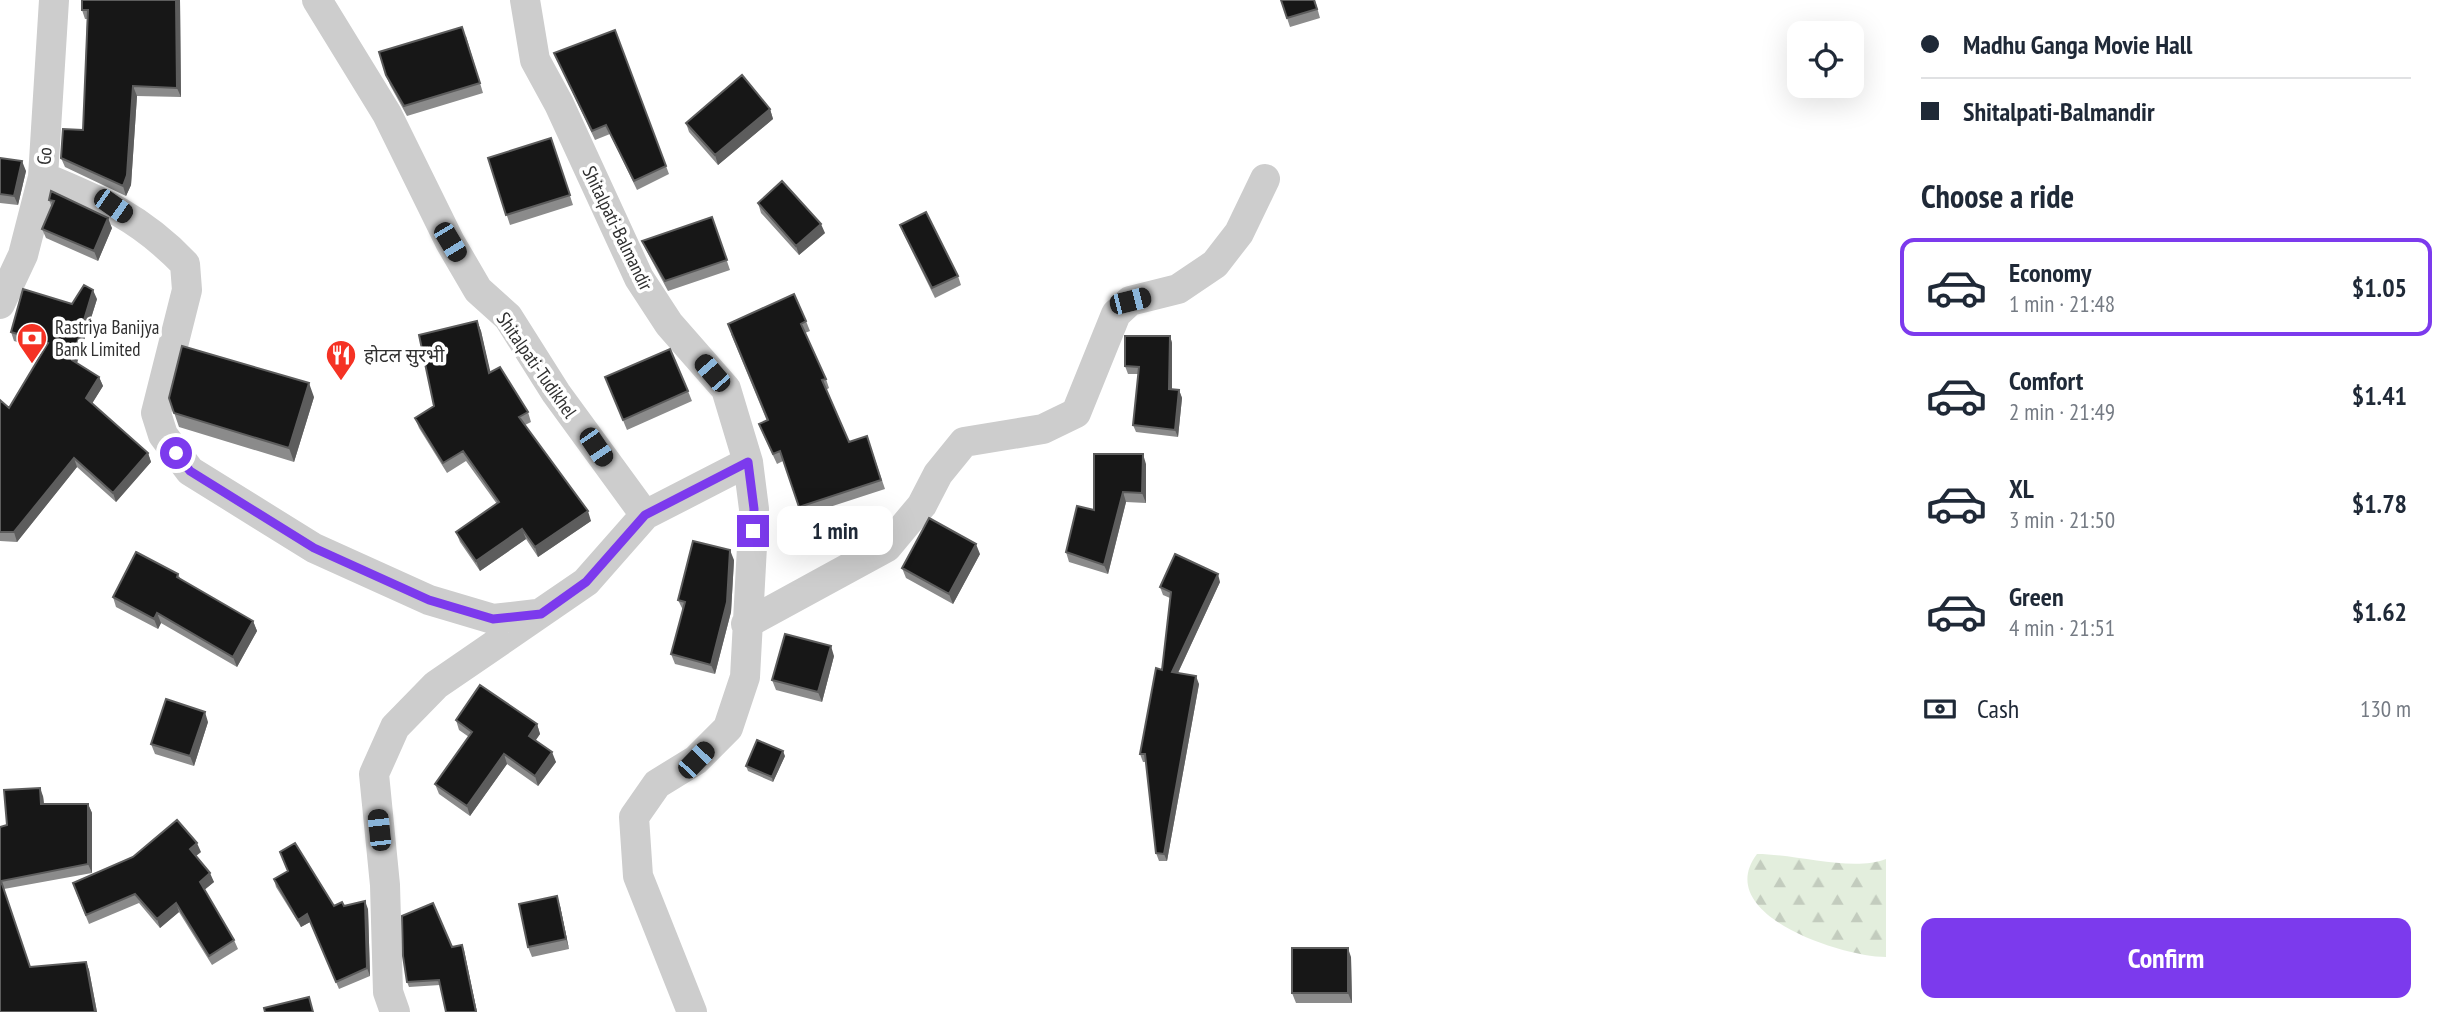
<!DOCTYPE html>
<html lang="en">
<head>
<meta charset="utf-8">
<style>
  body { margin:0; font-family:"PT Sans Narrow","Noto Sans Devanagari",sans-serif; background:#f6f6f7; color:#1f2937; height:100vh; display:flex; flex-direction:column; font-size:26px; white-space:nowrap }
  * { box-sizing:border-box; margin:0 }
  p { font-size:23px; color:#747a83 }
  .icon { flex:none; width:38px; height:38px; fill:none; stroke:currentColor; stroke-width:2; stroke-linecap:round; stroke-linejoin:round }
  .map { position:relative; flex:1; overflow:hidden }
  .side { display:flex; flex-direction:column; background:#fff; width:560px }
  .side>* { flex:none }
  .top-card { display:grid; align-content:center; height:154px; padding:0 35px; background:#fff }
  .controls { position:absolute; left:1787px; top:21px; display:grid; gap:14px }
  .controls a { display:grid; place-items:center; width:77px; height:77px; border-radius:14px; background:#fff; box-shadow:0 7px 28px #0002; font-size:35px }
  .end { position:absolute; width:32px; height:32px; margin:-16px; border:9px solid #7c3aed; background:#fff; box-shadow:0 0 0 4px #fff }
  .from { border-radius:50% }
  .bubble { position:absolute; height:49px; border-radius:14px; background:#fff; box-shadow:0 7px 28px #0002; font-size:23px; font-weight:700; line-height:49px; text-align:center }
  .car { position:absolute; width:21px; height:42px; margin:-21px -10px; border-radius:9px; box-shadow:0 0 5px 2px #0007; background:linear-gradient(#222 24%,#8ab4d8 0 40%,#222 0 76%,#8ab4d8 0 86%,#222 0) }
  .top-card b { display:flex; align-items:center; gap:24px; height:66px; font-size:26px }
  .top-card b+b { border-top:2px solid #e0e1e3 }
  .top-card i { width:18px; height:18px; background:#1f2937 }
  ul { padding:0; list-style:none }
  li { display:flex; align-items:center; gap:21px; height:98px; margin:0 14px 10px; padding:0 21px; border:4px solid transparent; border-radius:14px }
  li div { flex:1 }
  li b { display:block; font-size:26px }
  li em { font-style:normal; font-weight:700 }
  li.active { border-color:#7c3aed }
  li>.icon { width:63px; height:63px; stroke-width:1.5 }
  h2 { padding:0 35px; font-size:32px; line-height:84px }
  .pay { display:flex; align-items:center; gap:18px; height:77px; padding:0 35px; font-size:26px }
  .pay p { margin-inline-start:auto }
  .cta { display:flex; gap:14px; margin-top:auto; padding:14px 35px }
  .cta a { flex:1; height:80px; border-radius:14px; background:#7c3aed; color:#fff; font-size:28px; font-weight:700; line-height:80px; text-align:center }
  main { display:flex; flex:1; min-height:0 }
  .map>svg:first-child { display:block }
  .forest { fill:url(#forest-firs) }
  .lines { fill:none; stroke-linecap:round; stroke-linejoin:round }
  .street { stroke:#cdcdcd; stroke-width:30 }
  .wall { fill:#8b8b8b }
  .shaded-wall { fill:#5d5d5d }
  .building { fill:#171717; stroke:#5d5d5d; stroke-width:2 }
  .route { stroke:#7c3aed; stroke-width:9 }
  .labels { text-anchor:middle; stroke-width:7; stroke-linejoin:round; paint-order:stroke }
  .street-label { font-size:19px; fill:#303030; stroke:#fff }
  .poi-label { font-size:19px; fill:#303030; stroke:#fff; text-anchor:start }
</style>
</head>
<body>
<main>
<div class="map">
<svg width="1886" height="1012" viewBox="0 0 1886 1012">
  <defs>
    <pattern id="forest-firs" width="22" height="20" patternUnits="userSpaceOnUse" patternTransform="scale(1.75)"><rect width="22" height="20" fill="#e3eedd"/><path d="M5 1l3.5 6h-7zM16 11l3.5 6h-7z" fill="#c3ccbe"/></pattern>
  </defs>
  <rect width="100%" height="100%" fill="#fff"/>
  <path class="forest" d="M1757,854C1796,854 1852,872 1886,859V957C1843,957 1711,915 1757,854Z"/>
  <g class="lines">
    <path class="street" d="M317,0L387,114L450,242L478,290L508,317L556,393L645,515L586,582L436,685L395,727L374,774L385,885L388,992L395,1012
      M525,0L535,60L559,104L639,278L669,324L726,389L748,462L754,509L745,677L728,728L696,760L657,784L634,817L638,876L692,1012
      M43,177C101,201 140,217 185,264L187,290L156,413L163,435L190,471L314,548L429,600L493,619L537,614
      M0,304L23,255L43,177L54,0
      M645,515L748,462
      M746,624L887,547L922,505L938,474L964,442L1043,429L1076,413L1116,314L1130,301L1178,289L1215,264L1239,233L1265,179"/>
  </g>
  <path class="wall" d="M180,0L181,97L137,96L131,185L126,196L65,167L61,158L83,130L87,19H85L82,10Z
    M1281,0H1315L1320,18L1290,27Z
    M615,30L669,174L637,190L610,134L595,140L554,53Z
    M466,36L483,93L407,116L390,85L386,75Z
    M770,109L773,119L718,165L689,132L686,123Z
    M551,138L573,205L510,225L488,158Z
    M0,158L26,171L18,205L0,203Z
    M51,191L112,228L98,261L46,238L42,229L52,208L49,200Z
    M758,203L825,233L799,255L761,213Z
    M712,217L730,270L668,291L646,250L642,241Z
    M900,225L958,276L961,285L935,298L904,235Z
    M97,299L77,363L99,377L103,386L92,403L148,453L151,462L116,502L77,467L17,542L0,541V400L9,408L44,350L14,341L11,332L72,304Z
    M477,321L481,331L490,373L528,412L531,422L525,425L591,521L538,557L526,539L480,571L460,542L456,532L497,504L466,461L447,473L419,428L415,418L434,406Z
    M806,321L810,331L805,333L826,379L829,388L826,390L849,442L867,436L885,489L802,516L783,461L777,464L763,434L759,424L767,421L731,334Z
    M1170,336L1172,343V389L1179,390L1182,398L1178,437L1136,432L1133,425L1138,374H1128L1125,366Z
    M605,377L688,391L692,401L627,430Z
    M314,397L294,462L179,427L169,398Z
    M1146,464V503L1126,502L1108,574L1069,562L1066,552Z
    M980,554L953,604L906,578L902,568Z
    M734,560L731,612L715,674L675,664L671,654L683,610L678,600Z
    M178,574L181,580L253,621L257,631L237,667L161,623L158,629L116,607L113,597Z
    M1220,582L1178,673L1199,684L1167,861H1159L1156,853L1146,762H1143L1140,754L1162,670L1170,598L1163,595L1160,587Z
    M834,656L822,702L776,690L772,680Z
    M456,720L537,724L540,734L536,740L556,762L538,786L507,764L470,816L439,794L435,784L469,737L459,730Z
    M208,722L194,766L155,754L151,744Z
    M785,756L773,782L748,771L746,766Z
    M43,796L44,804H88L92,813V873L4,889L30,967L86,962L89,970L97,1012H0V827L7,825Z
    M201,852L196,856L214,882L204,890L234,940L238,949L212,965L179,912L160,928L139,903L89,924L76,892Z
    M274,879L334,906L368,909L370,976L339,989L310,922L301,927L276,887Z
    M560,906L569,949L532,957L528,947Z
    M462,945L477,1012H446L440,985L409,987L407,982L452,947Z
    M1351,957L1352,1003H1296L1292,993Z"/>
  <path class="shaded-wall" d="M176,0H180L181,97L177,88Z
    M133,86L137,96L131,185L126,196L123,186Z
    M770,109L773,119L718,165L715,155Z
    M22,161L26,171L18,205L14,196Z
    M108,218L112,228L98,261L94,251Z
    M821,224L825,233L799,255L796,246Z
    M93,290L97,299L75,369L72,360Z
    M477,321L481,331L493,383L489,373Z
    M1170,336L1172,343V397L1169,389Z
    M99,377L103,386L90,407L86,398Z
    M309,383L314,397L294,462L289,448Z
    M1179,390L1182,398L1178,437L1175,430Z
    M148,453L151,462L116,502L113,493Z
    M1143,454L1146,464V503L1142,493Z
    M74,458L77,467L17,542L14,532Z
    M1123,492L1126,502L1108,574L1104,565Z
    M588,511L591,521L538,557L535,547Z
    M522,529L526,539L480,571L476,561Z
    M976,544L980,554L953,604L949,594Z
    M730,550L734,560L731,612L715,674L711,665Z
    M1218,574L1220,582L1175,679L1172,672Z
    M157,613L161,623L158,629L154,619Z
    M253,621L257,631L237,667L233,657Z
    M831,646L834,656L822,702L818,692Z
    M1196,676L1199,684L1167,861L1164,854Z
    M205,712L208,722L194,766L190,756Z
    M537,724L540,734L532,745L529,736Z
    M783,751L785,756L773,782L772,777Z
    M552,752L556,762L538,786L535,776Z
    M504,754L507,764L470,816L467,806Z
    M40,788L43,796L45,813L41,804Z
    M88,804L92,813V873L88,864Z
    M197,843L201,852L193,858L190,849Z
    M210,873L214,882L203,891L200,882Z
    M557,896L560,906L569,949L566,939Z
    M365,901L368,909L370,976L367,968Z
    M176,903L179,912L160,928L157,919Z
    M307,914L310,922L301,927L298,920Z
    M462,945L464,950L477,1012H476Z
    M1348,948L1351,957L1352,1003L1348,993Z
    M86,962L89,970L97,1012H95Z"/>
  <path class="building" d="M82,0H176L177,88L133,86L127,175L123,186L61,158L63,129L83,130L88,10H82Z
    M1281,0H1314L1317,9L1287,18Z
    M462,27L480,83L404,106L386,75L379,52Z
    M615,30L666,166L634,181L606,125L592,131L554,53Z
    M742,75L770,109L715,155L686,123Z
    M551,138L570,195L506,215L488,158Z
    M0,158L22,161L14,196L0,194Z
    M782,181L821,224L796,246L758,203Z
    M51,191L108,218L94,251L42,229L54,201L49,200Z
    M926,212L958,276L932,288L900,225Z
    M712,217L727,260L665,281L642,241Z
    M84,285L93,290L72,360L99,377L86,398L148,453L113,493L74,458L14,532H0V400L9,408L48,343L11,332L23,289L72,304Z
    M794,294L806,321L801,324L826,379L822,380L849,442L867,436L881,480L799,507L780,451L773,454L759,424L768,420L728,324Z
    M477,321L489,373L500,367L528,412L519,417L588,511L535,547L522,529L476,561L456,532L499,502L463,451L443,463L415,418L434,406L419,335Z
    M1125,336H1170L1169,389L1179,390L1175,430L1133,425L1139,367L1125,366Z
    M182,346L309,383L289,448L174,413L169,398Z
    M670,349L688,391L623,420L605,377Z
    M1094,454H1143L1142,493L1123,492L1104,565L1066,552L1077,506L1094,510Z
    M929,518L976,544L949,594L902,568Z
    M693,541L730,550L727,602L711,665L671,654L685,602L678,600Z
    M136,552L178,574L177,577L253,621L233,657L157,613L154,619L113,597Z
    M1175,554L1218,574L1172,672L1196,676L1164,854L1156,853L1145,754H1140L1156,668L1162,670L1171,592L1160,587Z
    M785,634L831,646L818,692L772,680Z
    M480,685L537,724L529,736L552,752L535,776L504,754L467,806L435,784L472,732L456,720Z
    M166,699L205,712L190,756L151,744Z
    M757,740L783,751L772,777L746,766Z
    M40,788L41,804H88V864L1,881L30,967L86,962L95,1012H0V827L7,825L4,790Z
    M177,820L197,843L190,849L210,873L200,882L234,940L209,956L176,903L157,919L135,894L86,915L73,883L133,857Z
    M295,843L334,906L342,902L344,906L365,901L367,968L336,982L307,914L298,920L274,879L288,871L280,852Z
    M557,896L566,939L528,947L519,904Z
    M433,903L452,947L462,945L476,1012H446L439,980L407,982L403,956L402,916Z
    M1292,948H1348V993H1292Z
    M309,997L313,1012H265L264,1008Z"/>
  <g class="lines">
    <path class="route" d="M176,453L190,471L314,548L429,600L493,619L541,614L586,582L645,515L748,462L754,509L753,531"/>
  </g>
  <defs>
    <g id="bank-pin" transform="scale(1.575)"><path d="M0 17L-7.5 6A9.5 9.5 0 1 1 7.5 6Z" fill="#f53224" stroke="#fff"/><path d="M-6-4H6V4H-6ZM0-2.3a2.3 2.3 0 1 0 0 4.6a2.3 2.3 0 1 0 0-4.6Z" fill="#fff"/></g>
    <g id="restaurant-pin" transform="scale(1.575)"><path d="M0 17L-7.5 6A9.5 9.5 0 1 1 7.5 6Z" fill="#f53224" stroke="#fff"/><path d="M-5-6h1v4h1v-4h1v4h1v-4h1v5L-1.5 .5V6h-2V.5L-5-1ZM5-6V6H3V1.5H1.5Q1.5-4 5-6Z" fill="#fff"/></g>
  </defs>
  <g fill-rule="evenodd">
    <use href="#bank-pin" x="32" y="338"/>
    <use href="#restaurant-pin" x="341" y="355"/>
  </g>
  <g class="labels">
    <g class="street-label">
      <text transform="translate(44 156) rotate(-85)" y="7">Go</text>
      <text transform="translate(618 228) rotate(64)" y="7">Shitalpati-Balmandir</text>
      <text transform="translate(537 365) rotate(55)" y="7">Shitalpati-Tudikhel</text>
    </g>
    <g class="poi-label">
      <text x="55" y="334">Rastriya Banijya<tspan x="55" dy="22">Bank Limited</tspan></text>
      <text x="364" y="362">होटल सुरभी</text>
    </g>
  </g>
</svg>
<div class="controls">
<a><svg class="icon" aria-label="locate" viewBox="0 0 24 24"><circle cx="12" cy="12" r="6"/><path d="M12 2v4M12 18v4M2 12h4M18 12h4"/></svg></a>
</div>
<i class="end from" style="left:176px;top:453px"></i>
<i class="end" style="left:753px;top:531px"></i>
<div class="bubble" style="left:777px;top:506px;width:116px">1 min</div>
<i class="car" style="left:113px;top:206px;rotate:125deg"></i>
<i class="car" style="left:450px;top:242px;rotate:149deg"></i>
<i class="car" style="left:1130px;top:301px;rotate:76deg"></i>
<i class="car" style="left:712px;top:373px;rotate:319deg"></i>
<i class="car" style="left:596px;top:447px;rotate:146deg"></i>
<i class="car" style="left:696px;top:760px;rotate:44deg"></i>
<i class="car" style="left:379px;top:830px;rotate:354deg"></i>
</div>
<section class="side">
<div class="top-card">
<b><i class="from"></i>Madhu Ganga Movie Hall</b>
<b><i></i>Shitalpati-Balmandir</b>
</div>
<h2>Choose a ride</h2>
<ul>
<li class="active"><svg class="icon" aria-label="car" viewBox="0 0 24 24"><path d="M5 17H2v-5l4-1 3-4h7l3 4 3 1v5h-3M9 17h6M6 11h13"/><circle cx="7" cy="17" r="2"/><circle cx="17" cy="17" r="2"/></svg><div><b>Economy</b><p>1 min · 21:48</p></div><em>$1.05</em></li>
<li><svg class="icon" aria-label="car" viewBox="0 0 24 24"><path d="M5 17H2v-5l4-1 3-4h7l3 4 3 1v5h-3M9 17h6M6 11h13"/><circle cx="7" cy="17" r="2"/><circle cx="17" cy="17" r="2"/></svg><div><b>Comfort</b><p>2 min · 21:49</p></div><em>$1.41</em></li>
<li><svg class="icon" aria-label="car" viewBox="0 0 24 24"><path d="M5 17H2v-5l4-1 3-4h7l3 4 3 1v5h-3M9 17h6M6 11h13"/><circle cx="7" cy="17" r="2"/><circle cx="17" cy="17" r="2"/></svg><div><b>XL</b><p>3 min · 21:50</p></div><em>$1.78</em></li>
<li><svg class="icon" aria-label="car" viewBox="0 0 24 24"><path d="M5 17H2v-5l4-1 3-4h7l3 4 3 1v5h-3M9 17h6M6 11h13"/><circle cx="7" cy="17" r="2"/><circle cx="17" cy="17" r="2"/></svg><div><b>Green</b><p>4 min · 21:51</p></div><em>$1.62</em></li>
</ul>
<div class="pay"><svg class="icon" aria-label="cash" viewBox="0 0 24 24"><path d="M3 7h18v10H3z"/><circle cx="12" cy="12" r="2"/></svg>Cash<p>130 m</p></div>
<div class="cta"><a>Confirm</a></div>
</section>
</main>
</body>
</html>
